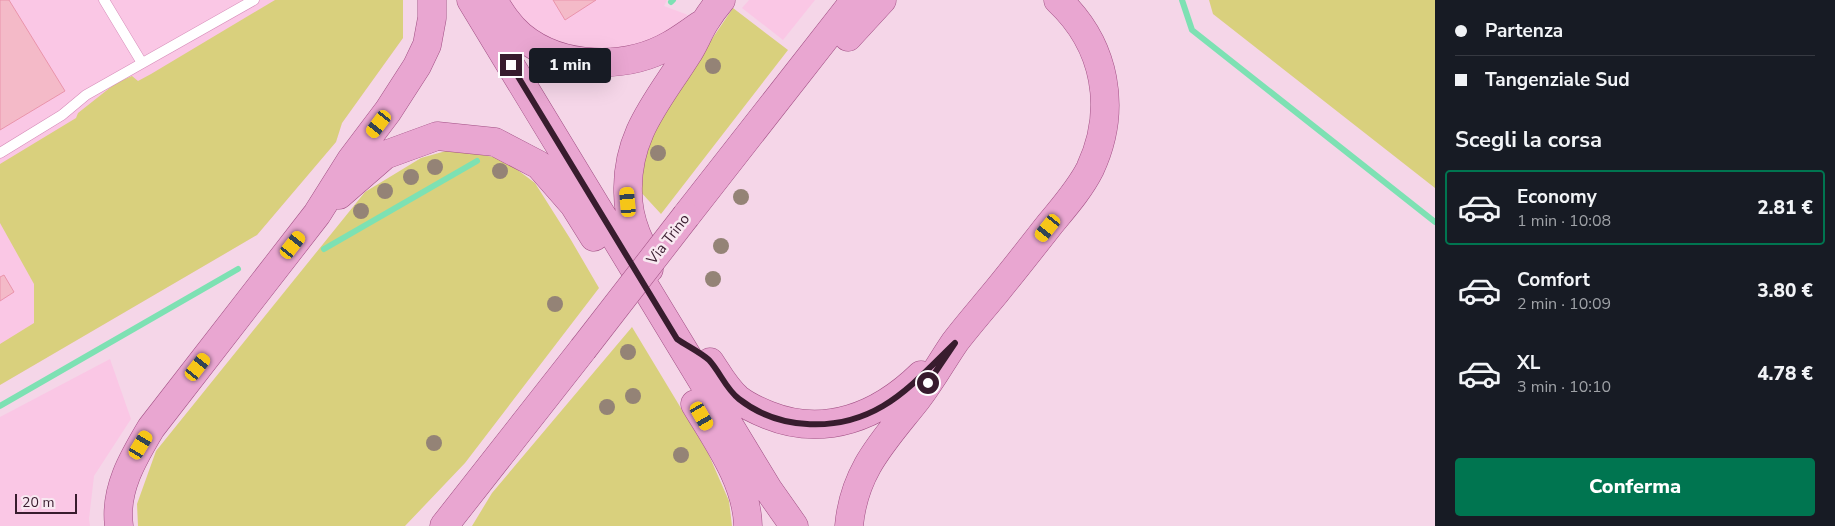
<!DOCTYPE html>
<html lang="it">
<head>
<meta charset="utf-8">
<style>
  body { margin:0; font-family:"Nunito Sans",sans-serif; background:#242831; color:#f1f3f6; height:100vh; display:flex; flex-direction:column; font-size:19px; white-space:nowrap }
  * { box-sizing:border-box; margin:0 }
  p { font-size:16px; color:#9ea1a6 }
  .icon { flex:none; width:28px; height:28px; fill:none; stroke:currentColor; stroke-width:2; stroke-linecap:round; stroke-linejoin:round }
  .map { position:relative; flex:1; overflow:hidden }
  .drawer { display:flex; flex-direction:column; background:#171b24; width:400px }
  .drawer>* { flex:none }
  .guide { display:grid; align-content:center; height:110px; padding:0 20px; background:#171b24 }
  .scale { position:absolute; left:15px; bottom:12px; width:62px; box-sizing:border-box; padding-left:5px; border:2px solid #381c2e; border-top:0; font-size:14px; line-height:18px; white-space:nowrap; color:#381c2e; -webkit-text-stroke:4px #f8e8f1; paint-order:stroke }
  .end { position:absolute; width:22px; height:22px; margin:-11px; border:6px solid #381c2e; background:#fff; box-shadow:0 0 0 2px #fff }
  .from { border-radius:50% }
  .bubble { position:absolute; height:35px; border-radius:5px; background:#171b24; box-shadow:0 5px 20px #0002; font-size:16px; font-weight:800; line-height:35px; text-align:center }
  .car { position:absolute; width:15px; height:30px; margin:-15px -8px; border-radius:6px; box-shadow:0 0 4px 1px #0007; background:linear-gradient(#f5c518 24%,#345 0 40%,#f5c518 0 76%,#345 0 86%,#f5c518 0) }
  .guide b { display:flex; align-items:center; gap:18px; height:48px; font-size:19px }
  .guide b+b { border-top:1px solid #363941 }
  .guide i { width:12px; height:12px; background:#f1f3f6 }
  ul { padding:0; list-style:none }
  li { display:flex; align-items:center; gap:15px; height:75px; margin:0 10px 8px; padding:0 10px; border:2px solid transparent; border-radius:5px }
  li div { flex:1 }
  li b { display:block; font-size:19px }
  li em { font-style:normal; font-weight:800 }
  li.on { border-color:#007550 }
  li>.icon { width:45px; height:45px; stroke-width:1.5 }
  h2 { padding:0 20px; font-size:22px; line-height:60px }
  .action { display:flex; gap:10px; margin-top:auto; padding:10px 20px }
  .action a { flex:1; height:58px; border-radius:5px; background:#007550; color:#fff; font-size:20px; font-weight:800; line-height:58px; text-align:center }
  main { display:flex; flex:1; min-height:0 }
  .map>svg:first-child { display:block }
  .built { fill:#fac7e5 }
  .green { fill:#d9d07d }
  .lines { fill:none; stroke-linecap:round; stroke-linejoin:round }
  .stream { stroke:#7de1b3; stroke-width:6 }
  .building { fill:#f4bac8; stroke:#e994ab }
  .lane-casing { stroke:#d78eba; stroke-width:11 }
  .primary-casing { stroke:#a14f84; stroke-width:29 }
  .lane { stroke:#fff; stroke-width:10 }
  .primary { stroke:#e9a6d1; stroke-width:28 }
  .primary-bridge-casing { stroke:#a14f84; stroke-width:29; stroke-linecap:butt }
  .primary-bridge { stroke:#e9a6d1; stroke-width:28 }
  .tree { fill:#948376 }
  .route { stroke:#381c2e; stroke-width:6 }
  .labels { text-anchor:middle; stroke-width:5; stroke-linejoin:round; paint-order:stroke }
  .street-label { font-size:15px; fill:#381c2e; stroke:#f8e8f1 }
</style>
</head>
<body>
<main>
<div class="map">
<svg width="1435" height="526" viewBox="0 0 1435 526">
  <rect width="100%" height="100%" fill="#f5d6e8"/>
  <path class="built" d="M0,0H403V38L342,123L336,142L257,235L0,385Z
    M502,0H667L664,6L688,15L662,36L629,49L597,53L544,39Z
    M749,0H815L783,40L742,8Z
    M110,359L131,419L94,476L89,519L90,526H0V417Z"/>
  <path class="green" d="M275,0H403V38L342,123L336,142L257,235L0,385V344L34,323V284L0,223V164L76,118L78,113L116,83L132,76L138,81L151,74Z
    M1209,0H1435V188L1213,14Z
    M733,8L788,50L661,214L638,189L642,154L663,111Z
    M453,149L503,159L535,183L571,240L599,288L465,463L405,526H138L137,504L156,451L365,192L421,158Z
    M632,327L708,453L729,501L732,526H472L492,493Z"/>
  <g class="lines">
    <path class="stream" d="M1182,0L1192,30L1435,222
      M671,2L673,0
      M324,249L477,161
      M0,406L238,269"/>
  </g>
  <path class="building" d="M0,0H9L65,91L0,130Z
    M553,0H596L565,20Z
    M4,275L14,292L0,301V277Z"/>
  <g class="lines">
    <g class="lane-casing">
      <path id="lane" d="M104,0L142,63
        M0,153L62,115L86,95L254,0"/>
    </g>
    <g class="primary-casing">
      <path id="primary" d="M471,0L768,489L794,526
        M493,0C501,13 509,26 521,36C561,69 626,70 670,45C681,39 691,31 702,24
        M848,37L882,0
        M339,195L385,155L437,136L495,142L539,165L574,205L594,237
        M686,216L855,0
        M649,269C648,255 641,246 636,233C631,220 628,207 628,193C626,135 658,101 687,55C694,45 698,33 705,22C710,14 715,7 721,0
        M710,362C718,374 726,389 738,399C747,406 758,411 768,415C825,438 879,416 921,375
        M695,404C717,441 747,482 748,526
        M119,526C114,490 133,458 151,428L317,214L351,160L388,111L417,66L427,45L432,18V0
        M444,526L583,349
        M849,526C854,470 884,441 917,399C931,381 942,361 955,342C968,325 982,309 996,292C1014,270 1032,247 1050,224C1064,207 1080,189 1090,169C1118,109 1106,45 1058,0"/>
    </g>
    <use href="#lane" class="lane"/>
    <use href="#primary" class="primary"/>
    <g class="primary-bridge-casing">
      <path id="primary-bridge" d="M583,349L686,216"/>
    </g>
    <use href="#primary-bridge" class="primary-bridge"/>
  </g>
  <g class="tree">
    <circle cx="713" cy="66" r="8"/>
    <circle cx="658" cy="153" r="8"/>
    <circle cx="435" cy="167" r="8"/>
    <circle cx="500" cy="171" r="8"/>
    <circle cx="411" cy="177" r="8"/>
    <circle cx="385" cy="191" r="8"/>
    <circle cx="741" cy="197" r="8"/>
    <circle cx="361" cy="211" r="8"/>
    <circle cx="721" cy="246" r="8"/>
    <circle cx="713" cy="279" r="8"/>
    <circle cx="555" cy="304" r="8"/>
    <circle cx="628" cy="352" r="8"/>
    <circle cx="633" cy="396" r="8"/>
    <circle cx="607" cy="407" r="8"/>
    <circle cx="434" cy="443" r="8"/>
    <circle cx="681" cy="455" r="8"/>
  </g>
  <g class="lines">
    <path class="route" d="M511,65L677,339C687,346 700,352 709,360C720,372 726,389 739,399C780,431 839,432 883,406C910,390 932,365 955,343L928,383"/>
  </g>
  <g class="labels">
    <g class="street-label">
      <text transform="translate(668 239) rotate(-52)" y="5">Via Trino</text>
    </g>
  </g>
</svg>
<div class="scale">20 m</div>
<i class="end from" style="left:928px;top:383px"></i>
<i class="end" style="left:511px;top:65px"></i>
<div class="bubble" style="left:529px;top:48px;width:82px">1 min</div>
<i class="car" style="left:379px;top:124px;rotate:217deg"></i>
<i class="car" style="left:628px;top:202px;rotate:355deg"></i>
<i class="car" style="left:1048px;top:228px;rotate:219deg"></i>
<i class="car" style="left:293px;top:245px;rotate:38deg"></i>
<i class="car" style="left:198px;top:367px;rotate:38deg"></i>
<i class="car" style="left:702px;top:416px;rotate:150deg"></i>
<i class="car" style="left:141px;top:445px;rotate:31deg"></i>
</div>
<section class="drawer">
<div class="guide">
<b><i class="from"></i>Partenza</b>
<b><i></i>Tangenziale Sud</b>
</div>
<h2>Scegli la corsa</h2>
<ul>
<li class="on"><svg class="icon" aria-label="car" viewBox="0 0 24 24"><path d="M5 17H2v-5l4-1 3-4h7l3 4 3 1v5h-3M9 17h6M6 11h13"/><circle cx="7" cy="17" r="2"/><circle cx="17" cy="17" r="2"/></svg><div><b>Economy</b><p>1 min · 10:08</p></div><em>2.81 €</em></li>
<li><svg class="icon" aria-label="car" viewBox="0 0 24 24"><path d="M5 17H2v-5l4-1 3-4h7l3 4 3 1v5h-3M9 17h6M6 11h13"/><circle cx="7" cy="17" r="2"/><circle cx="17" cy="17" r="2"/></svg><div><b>Comfort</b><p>2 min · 10:09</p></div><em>3.80 €</em></li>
<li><svg class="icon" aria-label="car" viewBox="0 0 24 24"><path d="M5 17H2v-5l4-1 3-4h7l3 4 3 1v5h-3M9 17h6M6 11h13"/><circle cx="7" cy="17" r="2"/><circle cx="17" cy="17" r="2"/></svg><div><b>XL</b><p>3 min · 10:10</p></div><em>4.78 €</em></li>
</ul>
<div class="action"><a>Conferma</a></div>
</section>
</main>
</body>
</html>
